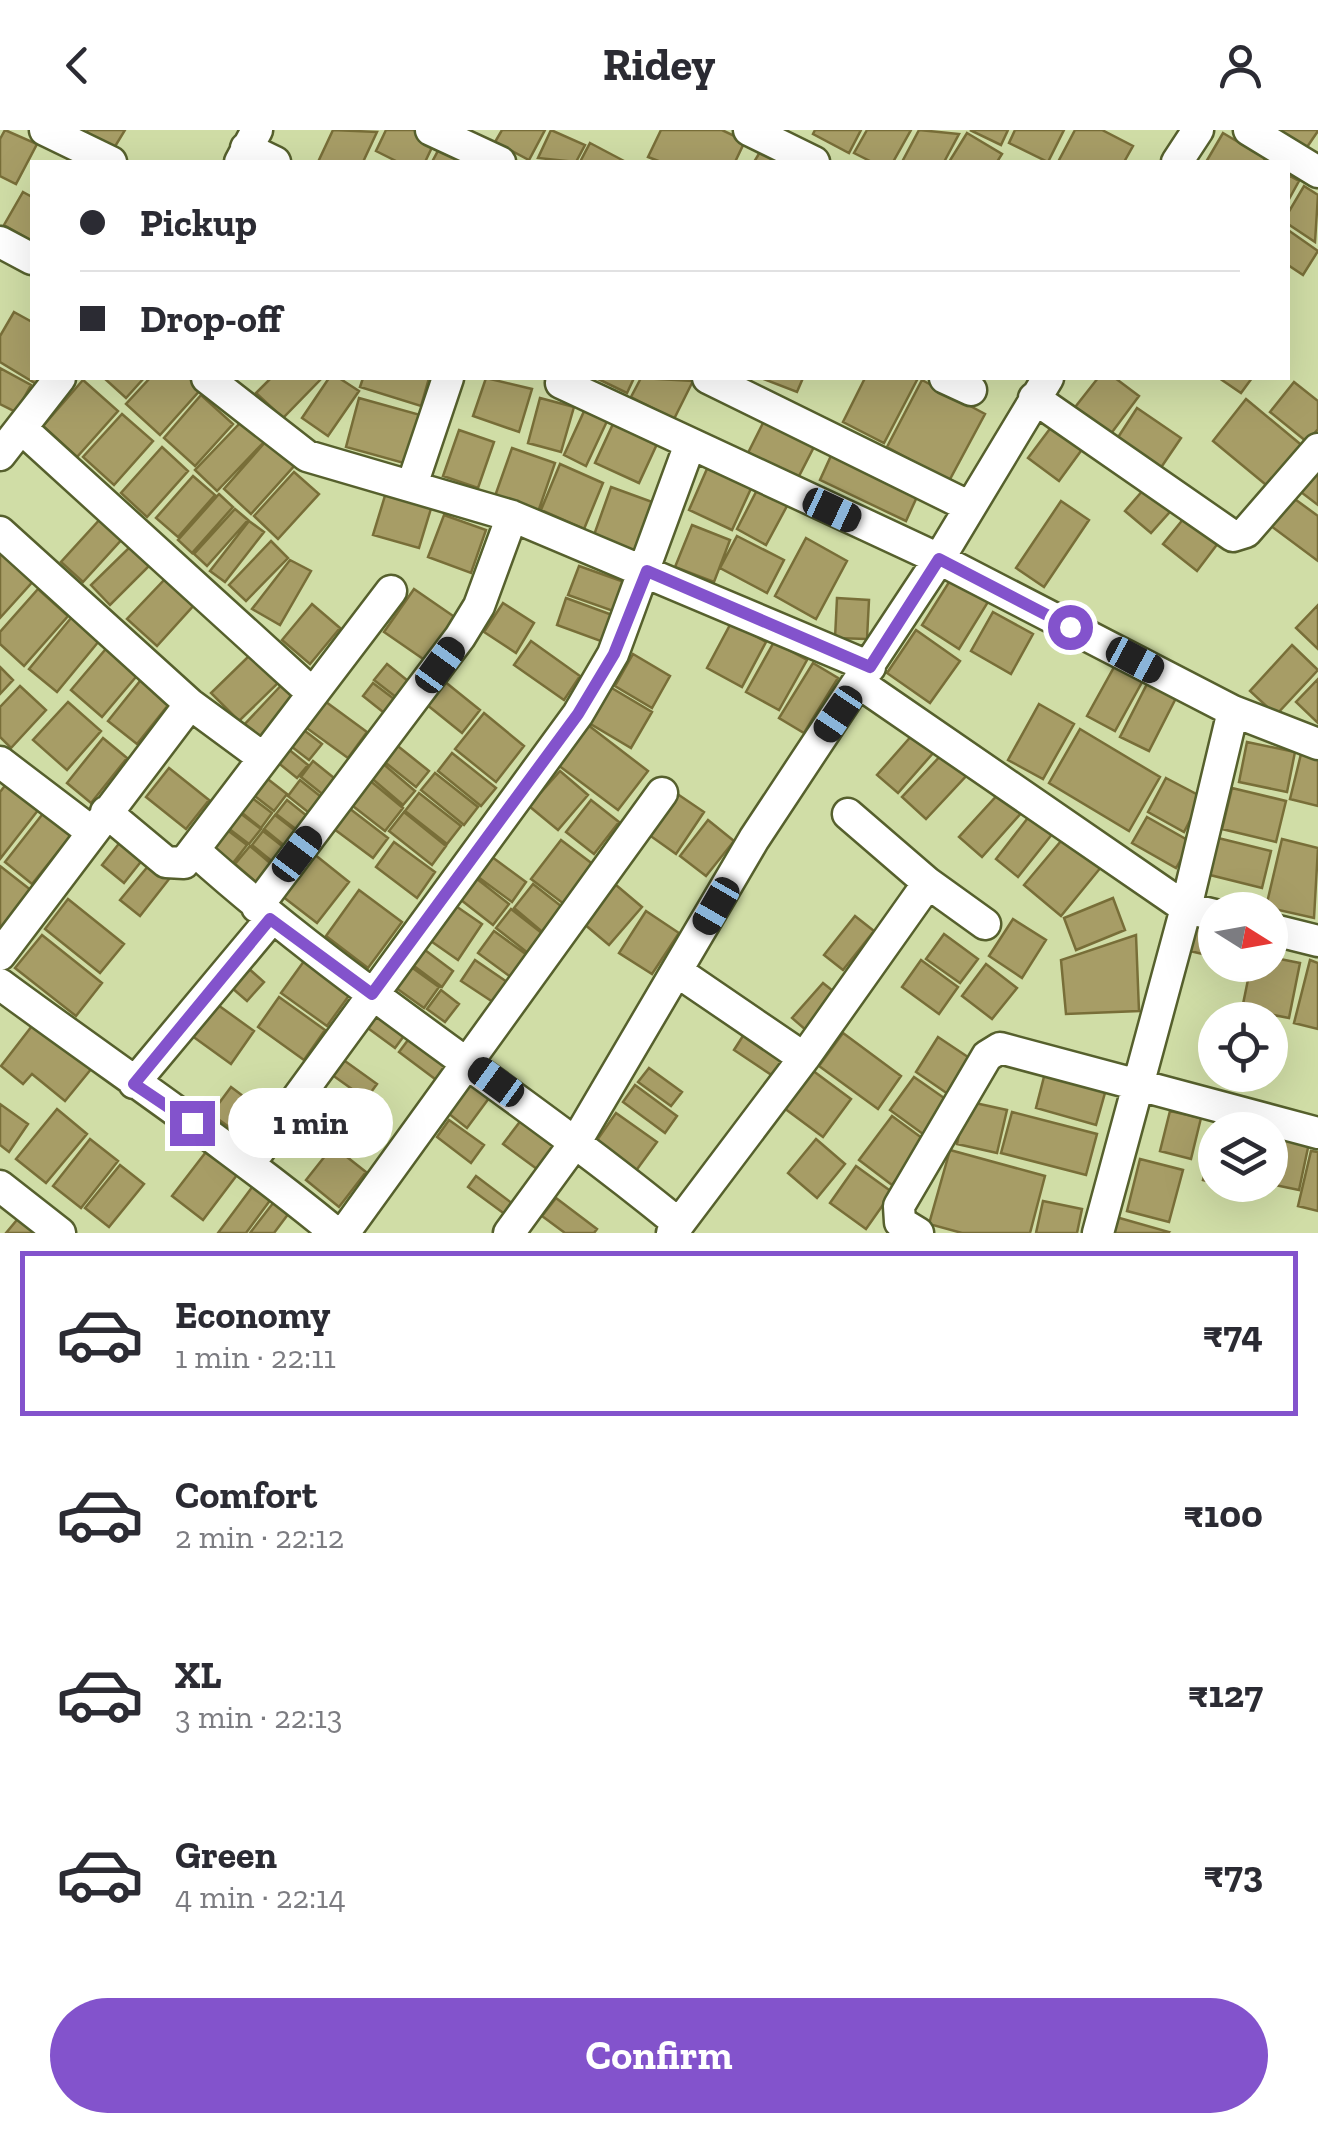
<!DOCTYPE html>
<html lang="en">
<head>
<meta charset="utf-8">
<style>
  body { margin:0; font-family:"Zilla Slab",serif; background:#f7f7f7; color:#2b2b33; height:100vh; display:flex; flex-direction:column; font-size:38px; white-space:nowrap }
  * { box-sizing:border-box; margin:0 }
  p { font-size:32px; color:#7c7c81 }
  .icon { flex:none; width:55px; height:55px; fill:none; stroke:currentColor; stroke-width:2; stroke-linecap:round; stroke-linejoin:round }
  .map { position:relative; height:1103px; overflow:hidden }
  .sheet { display:flex; flex-direction:column; background:#fff; flex:1 }
  .sheet>* { flex:none }
  .guide { position:absolute; left:30px; top:30px; width:1260px; height:220px; border-radius:0px; box-shadow:0 10px 40px #0002; display:grid; align-content:center; height:220px; padding:0 50px; background:#fff }
  .needle { width:65px; rotate:101deg }
  .fabs { position:absolute; left:1198px; top:762px; display:grid; gap:20px }
  .fabs a { display:grid; place-items:center; width:90px; height:90px; border-radius:50%; background:#fff; box-shadow:0 10px 40px #0002; font-size:50px }
  .end { position:absolute; width:45px; height:45px; margin:-22px; border:12px solid #8353cc; background:#fff; box-shadow:0 0 0 5px #fff }
  .from { border-radius:50% }
  .bubble { position:absolute; height:70px; border-radius:35px; background:#fff; box-shadow:0 10px 40px #0002; font-size:32px; font-weight:800; line-height:70px; text-align:center }
  .car { position:absolute; width:30px; height:60px; margin:-30px -15px; border-radius:12px; box-shadow:0 0 8px 2px #0007; background:linear-gradient(#222 24%,#8ab4d8 0 40%,#222 0 76%,#8ab4d8 0 86%,#222 0) }
  .guide b { display:flex; align-items:center; gap:35px; height:95px; font-size:38px }
  .guide b+b { border-top:2px solid #e1e1e2 }
  .guide i { width:25px; height:25px; background:#2b2b33 }
  ul { padding:18px 0 0; list-style:none }
  li { display:flex; align-items:center; gap:30px; height:165px; margin:0 20px 15px; padding:0 30px; border:5px solid transparent; border-radius:0px }
  li div { flex:1 }
  li b { display:block; font-size:38px }
  li em { font-style:normal; font-weight:800 }
  li.current { border-color:#8353cc }
  li>.icon { width:90px; height:90px; stroke-width:1.5 }
  .action { display:flex; gap:20px; margin-top:auto; padding:20px 50px }
  .action a { flex:1; height:115px; border-radius:60px; background:#8353cc; color:#fff; font-size:40px; font-weight:800; line-height:115px; text-align:center }
  header { display:flex; justify-content:space-between; align-items:center; height:130px; padding:0 50px; background:#fff; font-size:45px; font-weight:800 }
  .map>svg:first-child { display:block }
  .building { fill:#a79d66; stroke:#786e38; stroke-width:2.5 }
  .lines { fill:none; stroke-linecap:round; stroke-linejoin:round }
  .minor-casing { stroke:#56602d; stroke-width:35 }
  .minor { stroke:#fff; stroke-width:30 }
  .route { stroke:#8353cc; stroke-width:12 }
</style>
</head>
<body>
<header><svg class="icon" aria-label="back" viewBox="0 0 24 24"><path d="M15 5l-7 7 7 7"/></svg>Ridey<svg class="icon" aria-label="person" viewBox="0 0 24 24"><circle cx="12" cy="8" r="4"/><path d="M4 21q1-7 8-7t8 7"/></svg></header>
<div class="map">
<svg width="1318" height="1103" viewBox="0 0 1318 1103">
  <rect width="100%" height="100%" fill="#d0dda6"/>
  <path class="building" d="M5,0L37,14L16,54L0,46V9Z
    M88,0H125L108,28L80,12Z
    M333,0L377,2L363,32H318Z
    M386,0H414L435,11L425,32H398L376,21Z
    M502,0H545L529,30L495,12Z
    M551,0L585,15L576,32L538,28Z
    M661,0H722L745,11L735,32H661L648,27Z
    M815,0H861L849,23L813,4Z
    M867,0H911L893,32H872L854,23Z
    M919,0L959,4L944,32H902Z
    M970,0H1008L1001,15Z
    M1015,0H1064L1048,32L1009,13Z
    M1075,0H1102L1133,16L1124,32H1058Z
    M1269,0H1318V1L1303,23Z
    M967,3L1002,24L997,32H949Z
    M1223,3L1265,28L1263,32H1206Z
    M590,13L626,32H580Z
    M440,17L471,32H432Z
    M760,22L778,32H754Z
    M1288,45L1299,51L1288,71Z
    M1304,56L1318,65L1315,112L1288,94V83Z
    M23,62L32,67V111L4,95Z
    M1288,100L1318,121L1303,145L1288,135Z
    M14,182L32,192V248H43L38,255L0,232V206Z
    M0,238L31,255L16,282L0,274Z
    M104,248H144L126,268Z
    M150,248H192L202,258L160,305L126,274Z
    M271,248H322L283,288L256,263Z
    M329,248H339L359,261L328,306L302,288Z
    M363,248H429L421,276L360,257Z
    M486,248L532,259L519,302L473,286Z
    M596,248H634L627,263Z
    M641,248L693,251L674,289L631,267Z
    M761,248H803L797,262Z
    M865,248H918L884,313L843,292Z
    M1098,248H1115L1139,266L1107,309L1072,281Z
    M1219,248H1252L1241,263Z
    M83,250L118,281L77,327L43,296Z
    M922,250L985,284L949,351L887,317Z
    M1294,252L1318,271V299L1307,312L1270,282Z
    M201,265L233,294L195,336L164,308Z
    M359,268L424,286L411,335L346,317Z
    M540,268L574,277L561,322L528,313Z
    M1246,269L1305,318L1271,359L1213,311Z
    M586,277L609,287L586,336L564,325Z
    M1137,278L1181,308L1158,342L1115,312Z
    M122,284L153,311L114,355L83,327Z
    M767,285L817,311L798,348L748,323Z
    M242,291L264,312L217,361L195,340Z
    M1055,292L1086,314L1059,351L1028,328Z
    M613,294L657,314L639,353L595,333Z
    M459,300L494,312L478,358L443,346Z
    M267,310L295,335L251,384L224,359Z
    M162,317L188,341L147,387L121,363Z
    M835,317L921,358L906,391L820,350Z
    M512,318L555,333L538,382L495,366Z
    M710,332L754,352L732,400L689,380Z
    M1318,332V375L1297,359Z
    M560,334L603,353L584,399L541,380Z
    M294,342L319,364L278,409L254,386Z
    M193,346L215,365L178,407L156,388Z
    M1151,351L1177,374L1151,403L1125,381Z
    M611,357L655,373L638,422L594,405Z
    M387,359L433,372L419,418L373,405Z
    M757,360L787,376L766,415L737,399Z
    M219,364L233,377L192,423L178,410Z
    M1292,367L1318,386V431L1271,396Z
    M1061,371L1089,390L1044,457L1016,438Z
    M235,379L248,390L207,436L194,424Z
    M1189,382L1222,408L1197,441L1163,414Z
    M444,385L486,400L471,443L428,427Z
    M102,387L124,407L83,452L61,432Z
    M249,391L264,402L225,452L210,441Z
    M692,395L730,410L714,452L675,437Z
    M737,406L784,430L767,463L720,438Z
    M806,408L847,431L816,489L775,466Z
    M271,411L288,428L246,471L229,455Z
    M135,412L154,431L110,475L91,455Z
    M5,420L36,448L0,488V425Z
    M290,430L311,441L280,495L252,479Z
    M579,436L627,453L616,482L568,465Z
    M166,448L195,474L157,516L127,489Z
    M951,449L988,472L959,519L922,495Z
    M38,459L68,486L24,536L0,514V502Z
    M414,459L459,490L429,533L384,502Z
    M566,468L615,486L606,513L557,495Z
    M837,468L869,470L867,509L835,508Z
    M503,473L534,493L516,523L484,502Z
    M312,474L340,498L310,534L282,510Z
    M1318,475V519L1296,498Z
    M76,482L104,505L57,562L29,539Z
    M993,482L1033,504L1011,544L971,521Z
    M731,493L766,512L742,557L707,538Z
    M916,500L960,531L930,573L887,543Z
    M531,511L580,546L564,570L514,535Z
    M774,512L807,530L779,580L746,562Z
    M110,514L141,541L102,587L71,560Z
    M1292,515L1318,540L1276,585L1250,561Z
    M251,524L279,552L239,591L211,563Z
    M633,524L670,546L652,578L615,556Z
    M1118,530L1146,545L1115,601L1087,586Z
    M813,533L838,548L804,603L779,588Z
    M387,534L413,555L401,571L374,550Z
    M0,537L13,550L0,564Z
    M144,546L173,569L137,614L108,591Z
    M289,547L307,564L260,614L242,597Z
    M1318,549V593L1296,572Z
    M444,551L480,580L462,603L426,574Z
    M1148,552L1177,566L1149,621L1120,607Z
    M373,553L398,572L388,586L363,566Z
    M20,556L46,580L11,618L0,607V577Z
    M610,557L652,582L631,618L589,593Z
    M322,569L367,602L348,628L304,596Z
    M68,572L101,601L67,640L33,610Z
    M1039,574L1074,594L1043,649L1008,630Z
    M484,583L524,616L496,652L455,619Z
    M296,594L322,614L309,630L283,610Z
    M588,595L648,641L618,680L558,635Z
    M1080,599L1160,647L1129,701L1049,653Z
    M914,603L934,622L898,663L877,645Z
    M103,608L127,628L91,673L67,653Z
    M1247,612L1295,622L1287,662L1239,652Z
    M394,613L429,641L416,657L381,629Z
    M282,614L308,635L297,648L271,627Z
    M944,622L968,644L926,689L902,667Z
    M452,623L496,658L481,676L438,641Z
    M1301,624L1318,628V676L1290,669Z
    M313,631L339,652L326,667L301,647Z
    M381,632L415,661L403,675L369,646Z
    M169,638L209,670L186,699L146,667Z
    M560,641L588,665L558,700L529,676Z
    M260,643L287,664L274,681L247,660Z
    M435,643L478,677L464,695L421,660Z
    M1166,648L1202,667L1184,702L1148,682Z
    M368,649L403,678L385,701L349,673Z
    M300,650L325,670L313,686L288,666Z
    M7,653L39,679L0,729V662Z
    M1232,658L1286,671L1276,712L1222,699Z
    M673,661L704,682L676,724L645,702Z
    M1001,661L1023,681L982,727L959,707Z
    M419,663L461,696L447,714L405,681Z
    M247,664L272,683L261,698L236,678Z
    M287,670L312,690L301,703L276,684Z
    M591,670L619,692L594,724L566,702Z
    M345,675L388,708L373,728L330,696Z
    M236,680L261,699L249,714L224,695Z
    M1034,680L1057,698L1018,747L996,729Z
    M45,681L73,703L32,754L5,732Z
    M404,682L446,716L432,735L389,701Z
    M275,685L302,706L291,721L264,699Z
    M1147,687L1191,712L1176,738L1132,713Z
    M708,690L734,711L706,746L680,726Z
    M222,696L247,715L233,733L208,713Z
    M263,701L291,723L279,737L252,715Z
    M1066,705L1102,736L1061,786L1024,755Z
    M125,706L147,724L124,753L102,735Z
    M1214,707L1271,721L1262,758L1206,744Z
    M1282,709L1318,718L1314,788L1266,777Z
    M561,710L594,735L564,774L531,749Z
    M394,712L435,742L417,768L376,737Z
    M250,716L276,738L261,756L235,734Z
    M314,724L349,752L317,793L282,766Z
    M488,724L526,752L512,772L474,744Z
    M154,729L173,744L140,786L120,770Z
    M0,736L32,761L0,801Z
    M472,745L509,774L493,795L456,766Z
    M533,754L566,780L546,805L514,778Z
    M616,755L642,777L609,815L583,793Z
    M359,760L402,792L368,838L326,806Z
    M1113,768L1125,800L1076,820L1064,788Z
    M68,769L124,814L100,843L45,799Z
    M450,772L482,794L458,830L425,807Z
    M511,779L543,804L528,823L496,798Z
    M646,781L679,803L652,844L619,823Z
    M855,786L874,801L843,840L824,825Z
    M1013,789L1046,810L1022,848L989,826Z
    M1196,794L1215,799V827L1190,821Z
    M494,801L527,825L512,848L478,823Z
    M944,804L978,829L960,853L926,829Z
    M42,805L102,853L76,886L15,838Z
    M1136,805L1139,881L1066,884L1061,830Z
    M421,817L453,841L442,857L410,833Z
    M307,827L353,860L327,896L281,863Z
    M1270,827L1300,833L1289,888L1242,879L1251,835H1270Z
    M475,830L510,854L496,874L461,851Z
    M921,830L958,857L939,884L902,857Z
    M1310,830L1318,833V899L1294,893Z
    M240,831L264,852L247,871L224,851Z
    M407,834L439,857L424,878L392,855Z
    M986,834L1017,858L992,889L962,866Z
    M823,853L838,865L807,901L792,888Z
    M441,860L459,874L445,892L427,879Z
    M279,867L325,900L304,930L258,897Z
    M211,870L254,901L231,934L188,903Z
    M379,877L409,899L395,918L365,896Z
    M1246,883L1278,892L1270,921V890H1245Z
    M35,892L92,938L65,971L32,944L23,954L1,936Z
    M748,898L791,926L776,948L734,920Z
    M414,902L454,932L439,952L399,922Z
    M843,903L901,946L878,979L819,936Z
    M938,907L971,929L948,964L916,942Z
    M338,926L377,954L366,969L328,942Z
    M1047,935L1108,952L1096,995L1036,978Z
    M649,938L682,962L671,976L638,952Z
    M812,940L851,969L823,1007L784,978Z
    M914,947L947,970L923,1004L890,980Z
    M473,950L492,964L467,998L448,983Z
    M635,955L677,986L665,1003L623,972Z
    M231,957L267,984L247,1010L211,984Z
    M966,971L1007,980L997,1023L957,1014Z
    M0,974L28,994L9,1022L0,1015Z
    M57,979L87,1004L46,1053L16,1029Z
    M301,980L336,1006L323,1024L288,998Z
    M1170,981L1201,988L1191,1029L1160,1021Z
    M1012,982L1097,1004L1086,1045L1001,1023Z
    M616,983L657,1012L635,1042L595,1013Z
    M525,985L563,1013L541,1042L503,1014Z
    M892,986L926,1011L892,1055L859,1030Z
    M449,990L484,1015L471,1033L437,1007Z
    M1219,990L1253,1000H1217Z
    M1215,1006V1053L1203,1050Z
    M1280,1007L1309,1013L1299,1060L1270,1054Z
    M90,1009L118,1031L81,1078L53,1056Z
    M816,1009L845,1034L817,1068L788,1043Z
    M333,1016L366,1042L339,1077L306,1050Z
    M209,1018L240,1041L203,1090L172,1066Z
    M950,1020L1045,1046L1030,1103H962L929,1094Z
    M1311,1021L1318,1022V1081L1298,1076Z
    M1140,1029L1183,1040L1169,1092L1127,1081Z
    M120,1035L144,1054L109,1097L85,1078Z
    M856,1036L892,1062L866,1099L830,1073Z
    M476,1046L513,1074L506,1085L468,1057Z
    M256,1052L274,1065L246,1103H218Z
    M277,1068L292,1079L274,1103H250Z
    M556,1068L597,1099L594,1103H565L542,1086Z
    M1043,1071L1082,1079L1077,1103H1036Z
    M21,1085L41,1103H6Z
    M1116,1087L1169,1102L1168,1103H1112Z"/>
  <g class="lines">
    <g class="minor-casing">
      <path id="minor" d="M45,0L111,32
        M431,0L500,32
        M749,0L814,32
        M1249,0L1318,42
        M246,18L275,32
        M240,32L257,0
        M1177,32L1198,0
        M0,112L32,129
        M207,248L307,326L512,386L870,537
        M563,248L561,253L939,429L1233,581L1318,614
        M708,248L968,376
        M945,248L971,260
        M1034,268L1233,406L1246,402L1318,319
        M21,298L311,562
        M0,325L60,248
        M412,355L448,248
        M0,402L190,574L262,627
        M859,553L1186,778L1215,785
        M0,632L92,702
        M106,682L166,732L184,733L391,461
        M848,684L928,753L985,794
        M194,720C346,857 521,964 679,1094
        M257,777L460,507L479,476L512,386
        M1270,799L1318,811
        M0,825L190,574
        M678,842L804,928
        M0,854C112,937 228,1014 336,1103
        M134,953L271,789
        M250,1033L578,584L613,524L690,314
        M0,1056L60,1103
        M344,1103L662,663
        M509,1103L577,1010L754,709L939,429L1048,248
        M672,1103L804,928L928,753
        M918,1103L900,1092L899,1076L987,926L1000,918L1318,1003
        M1098,1103L1186,778L1233,581"/>
    </g>
    <use href="#minor" class="minor"/>
  </g>
  <g class="lines">
    <path class="route" d="M192,993L134,954L270,789L372,864L578,584L614,524L647,441L870,537L939,429L1070,497"/>
  </g>
</svg>
<div class="fabs">
<a><svg class="needle" viewBox="-14 -14 28 28"><path d="M0-13l5 13h-10z" fill="#e53935"/><path d="M0 13l5-13h-10z" fill="#7c7c81"/></svg></a>
<a><svg class="icon" aria-label="locate" viewBox="0 0 24 24"><circle cx="12" cy="12" r="6"/><path d="M12 2v4M12 18v4M2 12h4M18 12h4"/></svg></a>
<a><svg class="icon" aria-label="layers" viewBox="0 0 24 24"><path d="M12 4l9 5-9 5-9-5zM3 14l9 5 9-5"/></svg></a>
</div>
<i class="end from" style="left:1070px;top:497px"></i>
<i class="end" style="left:192px;top:993px"></i>
<div class="bubble" style="left:228px;top:958px;width:165px">1 min</div>
<i class="car" style="left:832px;top:380px;rotate:115deg"></i>
<i class="car" style="left:1135px;top:530px;rotate:118deg"></i>
<i class="car" style="left:440px;top:535px;rotate:36deg"></i>
<i class="car" style="left:838px;top:584px;rotate:214deg"></i>
<i class="car" style="left:297px;top:724px;rotate:37deg"></i>
<i class="car" style="left:716px;top:776px;rotate:210deg"></i>
<i class="car" style="left:496px;top:952px;rotate:306deg"></i>
<div class="guide">
<b><i class="from"></i>Pickup</b>
<b><i></i>Drop-off</b>
</div>
</div>
<section class="sheet">
<ul>
<li class="current"><svg class="icon" aria-label="car" viewBox="0 0 24 24"><path d="M5 17H2v-5l4-1 3-4h7l3 4 3 1v5h-3M9 17h6M6 11h13"/><circle cx="7" cy="17" r="2"/><circle cx="17" cy="17" r="2"/></svg><div><b>Economy</b><p>1 min · 22:11</p></div><em>₹74</em></li>
<li><svg class="icon" aria-label="car" viewBox="0 0 24 24"><path d="M5 17H2v-5l4-1 3-4h7l3 4 3 1v5h-3M9 17h6M6 11h13"/><circle cx="7" cy="17" r="2"/><circle cx="17" cy="17" r="2"/></svg><div><b>Comfort</b><p>2 min · 22:12</p></div><em>₹100</em></li>
<li><svg class="icon" aria-label="car" viewBox="0 0 24 24"><path d="M5 17H2v-5l4-1 3-4h7l3 4 3 1v5h-3M9 17h6M6 11h13"/><circle cx="7" cy="17" r="2"/><circle cx="17" cy="17" r="2"/></svg><div><b>XL</b><p>3 min · 22:13</p></div><em>₹127</em></li>
<li><svg class="icon" aria-label="car" viewBox="0 0 24 24"><path d="M5 17H2v-5l4-1 3-4h7l3 4 3 1v5h-3M9 17h6M6 11h13"/><circle cx="7" cy="17" r="2"/><circle cx="17" cy="17" r="2"/></svg><div><b>Green</b><p>4 min · 22:14</p></div><em>₹73</em></li>
</ul>
<div class="action"><a>Confirm</a></div>
</section>
</body>
</html>
